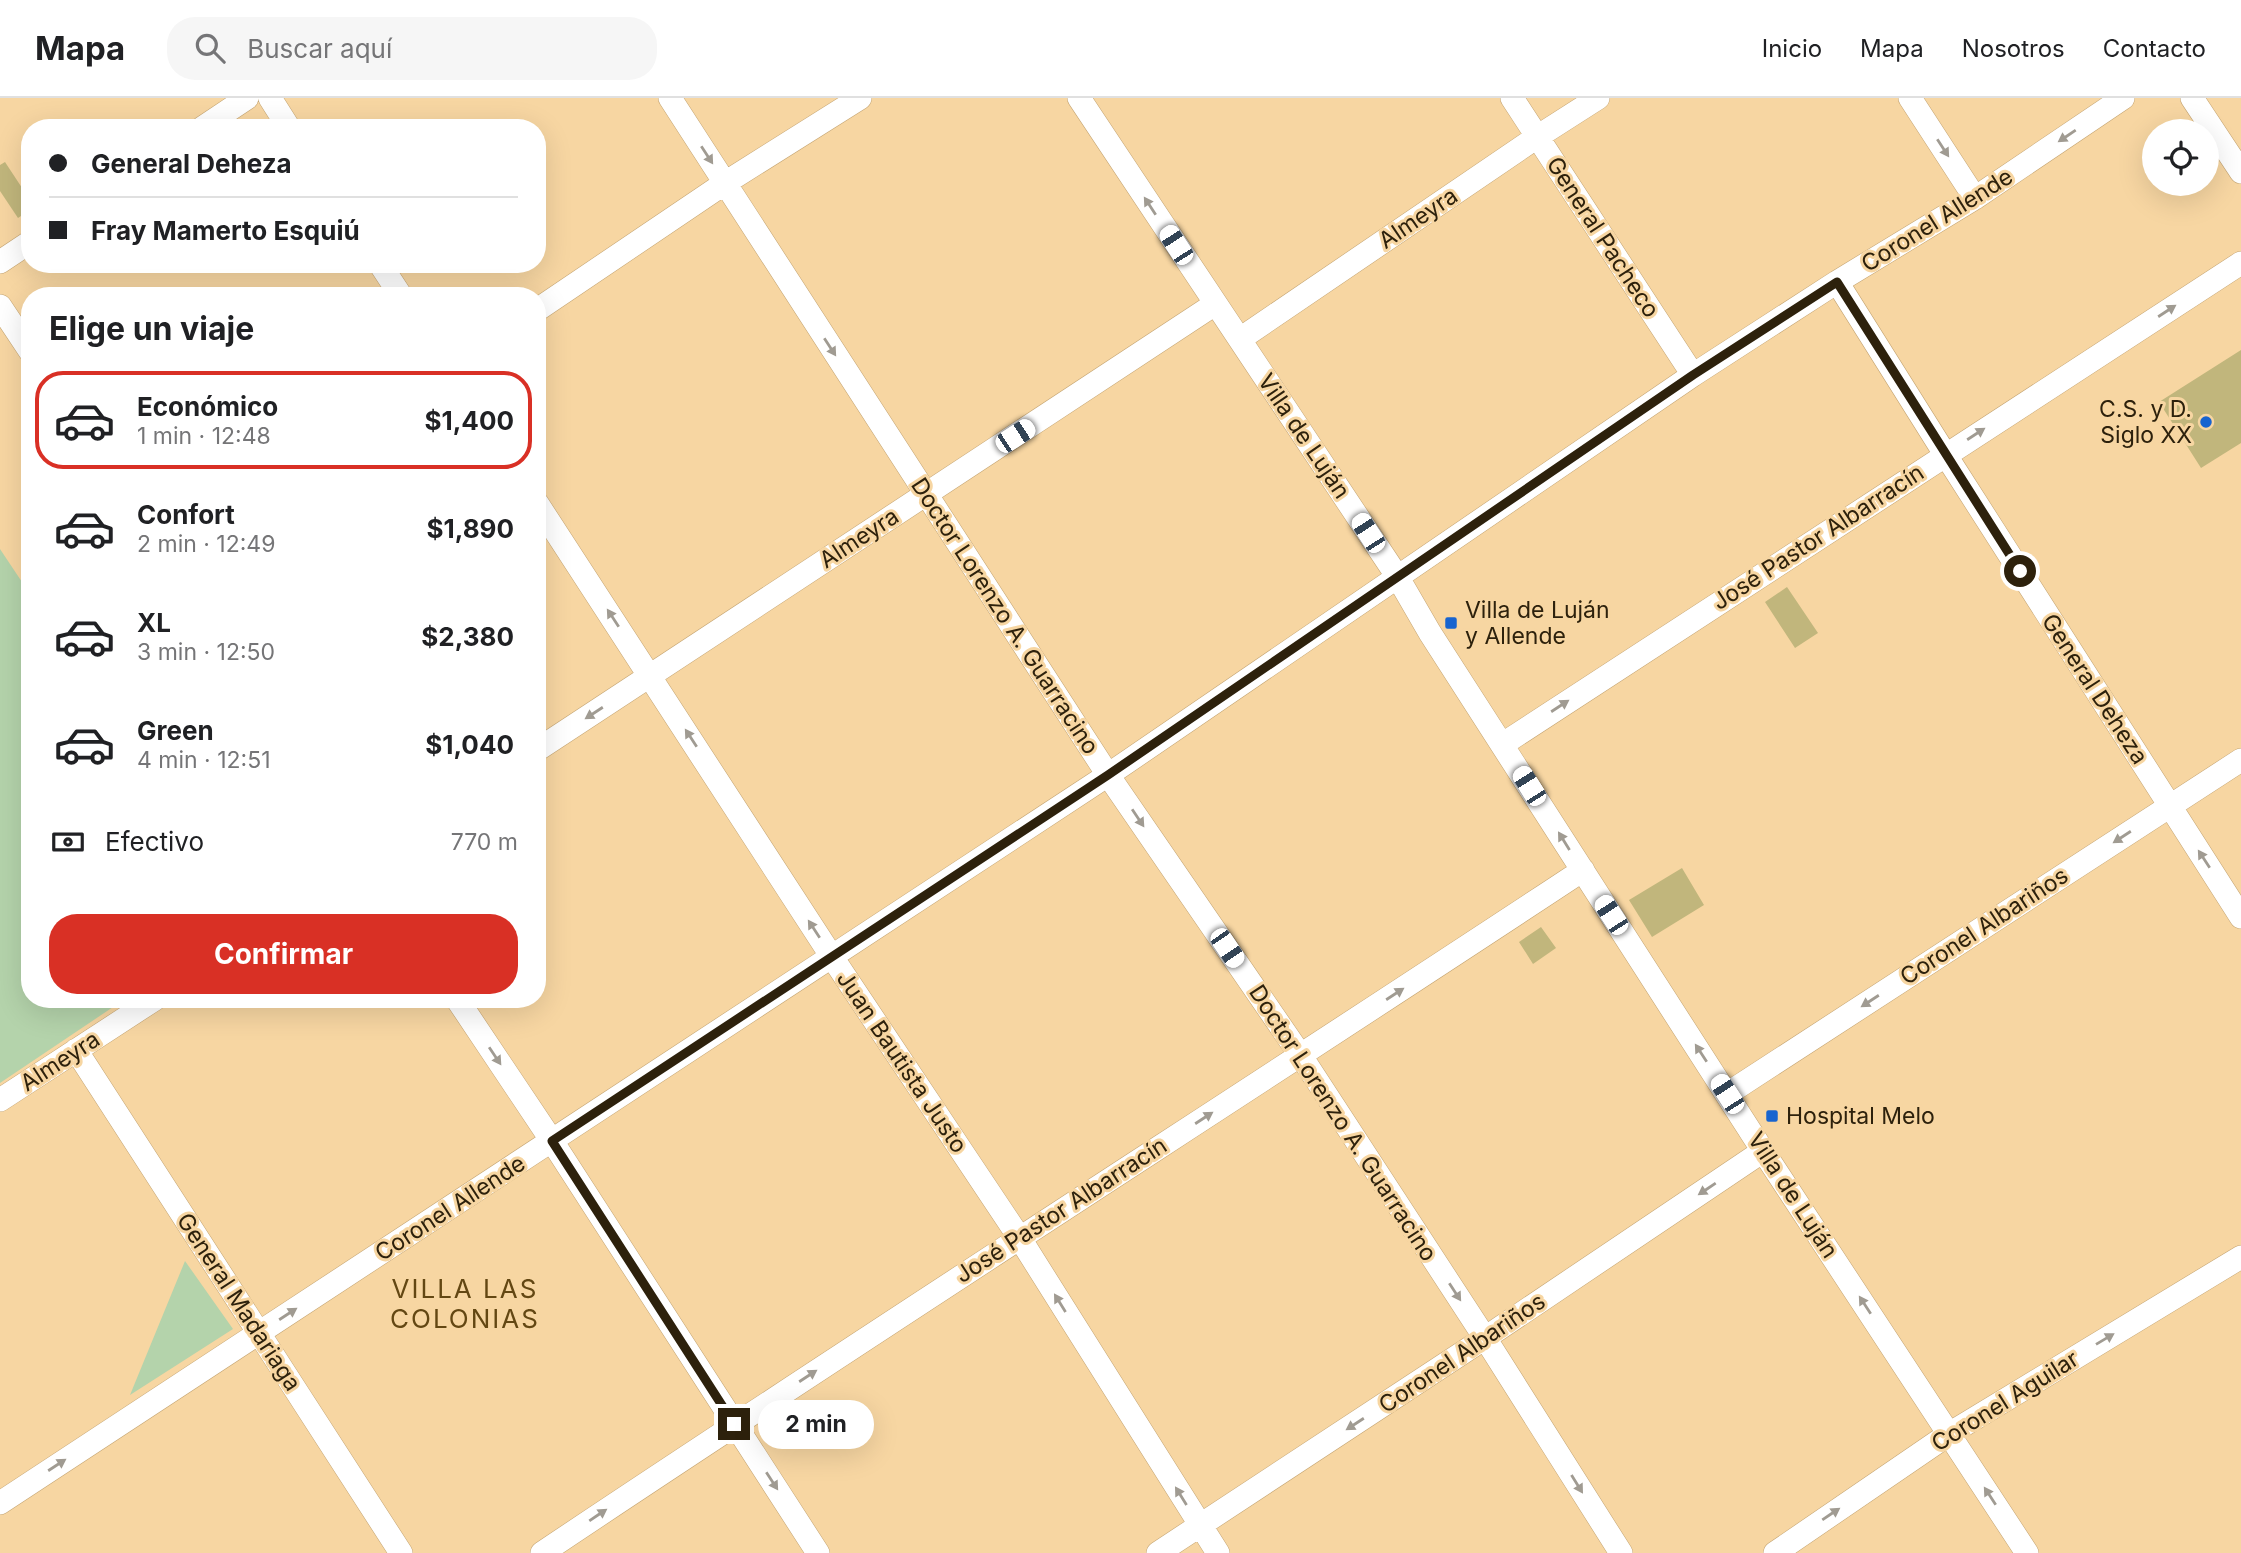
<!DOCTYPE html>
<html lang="es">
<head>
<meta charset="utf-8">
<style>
  body { margin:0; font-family:Inter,sans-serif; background:#f6f6f6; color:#202124; height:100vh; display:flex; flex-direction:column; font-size:26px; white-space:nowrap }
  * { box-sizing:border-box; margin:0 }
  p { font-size:23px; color:#757577 }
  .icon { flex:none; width:38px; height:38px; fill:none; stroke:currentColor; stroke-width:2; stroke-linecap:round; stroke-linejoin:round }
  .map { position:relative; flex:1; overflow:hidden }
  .drawer { position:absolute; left:21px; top:189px; width:525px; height:721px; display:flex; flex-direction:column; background:#fff; border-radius:28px; box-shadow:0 7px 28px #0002 }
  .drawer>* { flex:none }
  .banner { position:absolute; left:21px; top:21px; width:525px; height:154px; border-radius:28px; box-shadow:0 7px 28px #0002; display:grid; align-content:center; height:154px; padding:0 28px; background:#fff }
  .controls { position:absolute; left:2142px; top:21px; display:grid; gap:14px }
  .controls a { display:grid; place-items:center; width:77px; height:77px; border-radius:50%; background:#fff; box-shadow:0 7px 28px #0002; font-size:35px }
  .end { position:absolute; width:32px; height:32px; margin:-16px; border:9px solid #2d210c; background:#fff; box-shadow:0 0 0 4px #fff }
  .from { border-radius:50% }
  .bubble { position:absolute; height:49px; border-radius:24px; background:#fff; box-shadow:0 7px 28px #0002; font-size:23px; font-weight:700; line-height:49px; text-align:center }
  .car { position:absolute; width:21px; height:42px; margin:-21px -10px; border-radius:9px; box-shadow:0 0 5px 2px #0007; background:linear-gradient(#fff 24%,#345 0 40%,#fff 0 76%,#345 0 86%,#fff 0) }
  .banner b { display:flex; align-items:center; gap:24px; height:66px; font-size:26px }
  .banner b+b { border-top:2px solid #e0e0e0 }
  .banner i { width:18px; height:18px; background:#202124 }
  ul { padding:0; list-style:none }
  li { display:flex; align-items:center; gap:21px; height:98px; margin:0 14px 10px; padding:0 14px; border:4px solid transparent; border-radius:28px }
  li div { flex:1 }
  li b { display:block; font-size:26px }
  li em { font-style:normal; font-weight:700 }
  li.active { border-color:#d93025 }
  li>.icon { width:63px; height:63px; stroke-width:1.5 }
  h2 { padding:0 28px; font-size:32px; line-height:84px }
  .pay { display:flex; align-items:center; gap:18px; height:77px; padding:0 28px; font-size:26px }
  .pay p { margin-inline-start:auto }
  .cta { display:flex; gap:14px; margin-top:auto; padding:14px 28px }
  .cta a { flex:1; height:80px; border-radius:28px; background:#d93025; color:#fff; font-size:28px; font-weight:700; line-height:80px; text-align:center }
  header { display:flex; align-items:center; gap:42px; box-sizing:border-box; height:98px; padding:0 35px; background:#fff; border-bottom:2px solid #e0e0e0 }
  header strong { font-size:33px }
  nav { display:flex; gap:38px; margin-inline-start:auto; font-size:24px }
  .search { width:490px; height:63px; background:#f6f6f6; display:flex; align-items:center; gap:18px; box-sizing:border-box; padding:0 24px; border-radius:28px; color:#757577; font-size:26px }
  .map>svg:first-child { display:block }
  .green { fill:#b4d3ab }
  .building { fill:#c1b67c }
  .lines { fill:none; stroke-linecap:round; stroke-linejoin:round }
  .minor-casing { stroke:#c4a472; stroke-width:24 }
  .minor { stroke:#fff; stroke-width:23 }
  .oneway { fill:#a09b92 }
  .route { stroke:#2d210c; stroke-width:9 }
  .poi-dot { fill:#1864cf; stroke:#f7d6a2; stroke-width:2.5 }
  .labels { text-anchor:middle; stroke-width:6; stroke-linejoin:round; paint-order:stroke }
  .street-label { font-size:23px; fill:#2d210c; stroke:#f7d6a2 }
  .poi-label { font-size:23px; fill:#2d210c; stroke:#f7d6a2; text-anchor:start }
  .quarter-label { font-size:26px; letter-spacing:2px; fill:#634713; stroke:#f7d6a2 }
</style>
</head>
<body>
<header>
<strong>Mapa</strong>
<div class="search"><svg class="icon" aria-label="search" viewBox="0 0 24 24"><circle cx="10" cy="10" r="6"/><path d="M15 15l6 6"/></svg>Buscar aquí</div>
<nav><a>Inicio</a><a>Mapa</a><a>Nosotros</a><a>Contacto</a></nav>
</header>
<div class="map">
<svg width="2241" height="1455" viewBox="0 0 2241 1455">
  <rect width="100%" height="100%" fill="#f7d6a2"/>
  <path class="green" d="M0,451L30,496V901H125L0,985Z
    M185,1163L233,1231L130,1297Z"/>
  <path class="building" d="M5,64L30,102V112L18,120L0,93V67Z
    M2241,252V345L2201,370L2159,304Z
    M1787,489L1818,535L1795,550L1765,504Z
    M1682,770L1704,807L1652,839L1629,802Z
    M1541,829L1556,850L1533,866L1519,844Z"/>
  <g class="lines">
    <g class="minor-casing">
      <path id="minor" d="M270,0L289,30
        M670,0L1108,677L1301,958L1485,1240L1621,1455
        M1079,0L1397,478L1430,535L1763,1053L2027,1455
        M1512,0L1693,277
        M1910,0L1975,100
        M2192,0L2241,74
        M202,30L247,0
        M0,164L30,144
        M380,166L401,198
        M1837,184L1945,356L2241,819
        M0,208L30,253
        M537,212L725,85L860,0
        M1240,241L1537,39L1598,0
        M537,405L832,859L1019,1139L1218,1455
        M1503,646L2241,165
        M537,652L1215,206
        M457,901L552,1043L818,1455
        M76,952L401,1455
        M1727,996L2241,662
        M0,1002L155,901
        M0,1405L1108,677L1693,277L1837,184L1975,100L2123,0
        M542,1455C887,1224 1236,1001 1583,772
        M1158,1455L1485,1240L1763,1053
        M1775,1455L1949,1336L2241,1159"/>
    </g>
    <use href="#minor" class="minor"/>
  </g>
  <defs><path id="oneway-solid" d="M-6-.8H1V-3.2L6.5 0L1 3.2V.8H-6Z" transform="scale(1.75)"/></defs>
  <g class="oneway">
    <use href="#oneway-solid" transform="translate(2067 38) rotate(146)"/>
    <use href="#oneway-solid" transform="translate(1943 50) rotate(57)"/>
    <use href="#oneway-solid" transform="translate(707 57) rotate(57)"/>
    <use href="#oneway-solid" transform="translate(1150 108) rotate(-123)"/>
    <use href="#oneway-solid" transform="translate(2167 213) rotate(-33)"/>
    <use href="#oneway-solid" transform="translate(830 249) rotate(57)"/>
    <use href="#oneway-solid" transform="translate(1976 336) rotate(-33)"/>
    <use href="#oneway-solid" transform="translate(613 520) rotate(-123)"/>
    <use href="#oneway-solid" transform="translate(1560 608) rotate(-33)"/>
    <use href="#oneway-solid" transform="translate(594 615) rotate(147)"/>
    <use href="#oneway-solid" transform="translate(691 640) rotate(-123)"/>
    <use href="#oneway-solid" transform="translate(1138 720) rotate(56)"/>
    <use href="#oneway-solid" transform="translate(2122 739) rotate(147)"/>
    <use href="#oneway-solid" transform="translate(1564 743) rotate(-122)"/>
    <use href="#oneway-solid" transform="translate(2204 761) rotate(-123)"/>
    <use href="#oneway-solid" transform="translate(814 831) rotate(-123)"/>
    <use href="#oneway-solid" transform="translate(1395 896) rotate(-33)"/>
    <use href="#oneway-solid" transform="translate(1870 903) rotate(147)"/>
    <use href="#oneway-solid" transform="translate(1701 955) rotate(-123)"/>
    <use href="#oneway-solid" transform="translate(495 958) rotate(56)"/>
    <use href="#oneway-solid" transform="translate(1204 1020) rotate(-33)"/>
    <use href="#oneway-solid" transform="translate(1707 1091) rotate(146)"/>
    <use href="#oneway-solid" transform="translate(1455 1194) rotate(57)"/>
    <use href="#oneway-solid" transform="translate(1060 1205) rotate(-122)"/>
    <use href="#oneway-solid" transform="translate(1865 1207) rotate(-123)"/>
    <use href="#oneway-solid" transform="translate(288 1216) rotate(-33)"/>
    <use href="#oneway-solid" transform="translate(2105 1241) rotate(-31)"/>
    <use href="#oneway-solid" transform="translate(808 1278) rotate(-33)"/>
    <use href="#oneway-solid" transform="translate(1355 1326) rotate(147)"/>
    <use href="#oneway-solid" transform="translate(57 1367) rotate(-33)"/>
    <use href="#oneway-solid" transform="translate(772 1383) rotate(57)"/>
    <use href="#oneway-solid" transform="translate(1577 1386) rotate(58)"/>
    <use href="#oneway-solid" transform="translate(1181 1398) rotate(-122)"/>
    <use href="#oneway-solid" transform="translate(1990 1398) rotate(-123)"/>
    <use href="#oneway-solid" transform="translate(1831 1416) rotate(-34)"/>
    <use href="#oneway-solid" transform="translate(598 1417) rotate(-34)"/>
  </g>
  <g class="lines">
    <path class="route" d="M734,1326L552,1043L1108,677L1693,277L1837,184L2020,473"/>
  </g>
  <g class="poi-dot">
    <circle cx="2206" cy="324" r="7"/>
    <rect x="1444" y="518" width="14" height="14" rx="3.5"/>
    <rect x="1765" y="1011" width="14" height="14" rx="3.5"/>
  </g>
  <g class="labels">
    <g class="street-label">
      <text transform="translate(1418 120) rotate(-34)" y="8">Almeyra</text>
      <text transform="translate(1937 122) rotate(-32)" y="8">Coronel Allende</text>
      <text transform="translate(1603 139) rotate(57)" y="8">General Pacheco</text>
      <text transform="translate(1304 338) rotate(56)" y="8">Villa de Luján</text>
      <text transform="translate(1818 439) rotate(-33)" y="8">José Pastor Albarracín</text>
      <text transform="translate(859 440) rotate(-33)" y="8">Almeyra</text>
      <text transform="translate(1005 518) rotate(57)" y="8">Doctor Lorenzo A. Guarracino</text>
      <text transform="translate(2095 591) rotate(57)" y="8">General Deheza</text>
      <text transform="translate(1984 828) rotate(-33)" y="8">Coronel Albariños</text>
      <text transform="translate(60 963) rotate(-33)" y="8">Almeyra</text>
      <text transform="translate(902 964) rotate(56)" y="8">Juan Bautista Justo</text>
      <text transform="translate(1343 1025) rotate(57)" y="8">Doctor Lorenzo A. Guarracino</text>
      <text transform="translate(1793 1097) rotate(57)" y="8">Villa de Luján</text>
      <text transform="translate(450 1110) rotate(-33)" y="8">Coronel Allende</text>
      <text transform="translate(1061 1112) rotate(-33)" y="8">José Pastor Albarracín</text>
      <text transform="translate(239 1204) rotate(57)" y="8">General Madariaga</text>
      <text transform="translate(1462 1255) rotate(-34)" y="8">Coronel Albariños</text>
      <text transform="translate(2005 1303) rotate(-32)" y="8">Coronel Aguilar</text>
    </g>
    <g class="poi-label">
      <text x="2192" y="319" text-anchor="end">C.S. y D.<tspan x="2192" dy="26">Siglo XX</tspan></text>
      <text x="1465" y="520">Villa de Luján<tspan x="1465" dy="26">y Allende</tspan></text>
      <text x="1786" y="1026">Hospital Melo</text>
    </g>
    <g class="quarter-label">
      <text x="465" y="1200">VILLA LAS<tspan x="465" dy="30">COLONIAS</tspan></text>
    </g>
  </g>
</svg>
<div class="controls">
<a><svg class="icon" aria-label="locate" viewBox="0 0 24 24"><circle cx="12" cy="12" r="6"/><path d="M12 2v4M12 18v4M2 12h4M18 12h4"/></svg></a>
</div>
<i class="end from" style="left:2020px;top:473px"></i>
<i class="end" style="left:734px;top:1326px"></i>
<div class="bubble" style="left:758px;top:1302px;width:116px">2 min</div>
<i class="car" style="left:1176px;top:147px;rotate:327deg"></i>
<i class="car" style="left:1015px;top:338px;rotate:57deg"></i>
<i class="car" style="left:1368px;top:435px;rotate:327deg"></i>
<i class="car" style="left:1529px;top:688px;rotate:328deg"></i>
<i class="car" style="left:1611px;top:817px;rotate:327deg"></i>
<i class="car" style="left:1227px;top:850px;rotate:146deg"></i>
<i class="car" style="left:1727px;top:996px;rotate:327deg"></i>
<div class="banner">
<b><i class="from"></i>General Deheza</b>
<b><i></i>Fray Mamerto Esquiú</b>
</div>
<section class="drawer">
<h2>Elige un viaje</h2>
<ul>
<li class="active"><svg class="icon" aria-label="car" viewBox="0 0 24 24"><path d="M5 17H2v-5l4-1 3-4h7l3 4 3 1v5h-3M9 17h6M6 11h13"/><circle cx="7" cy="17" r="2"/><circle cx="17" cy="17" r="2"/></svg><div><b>Económico</b><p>1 min · 12:48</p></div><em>$1,400</em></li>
<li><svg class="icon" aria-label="car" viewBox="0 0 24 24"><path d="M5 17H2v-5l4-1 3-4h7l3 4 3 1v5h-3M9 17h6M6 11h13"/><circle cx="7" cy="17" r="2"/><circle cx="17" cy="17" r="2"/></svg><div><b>Confort</b><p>2 min · 12:49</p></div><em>$1,890</em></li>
<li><svg class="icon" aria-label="car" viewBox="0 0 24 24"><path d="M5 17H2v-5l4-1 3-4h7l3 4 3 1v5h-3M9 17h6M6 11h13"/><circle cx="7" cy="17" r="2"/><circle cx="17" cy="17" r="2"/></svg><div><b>XL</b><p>3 min · 12:50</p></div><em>$2,380</em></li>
<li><svg class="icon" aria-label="car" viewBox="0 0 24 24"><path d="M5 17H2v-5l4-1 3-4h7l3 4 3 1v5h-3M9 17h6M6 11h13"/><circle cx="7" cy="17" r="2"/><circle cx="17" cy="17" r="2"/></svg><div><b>Green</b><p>4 min · 12:51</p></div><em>$1,040</em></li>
</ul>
<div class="pay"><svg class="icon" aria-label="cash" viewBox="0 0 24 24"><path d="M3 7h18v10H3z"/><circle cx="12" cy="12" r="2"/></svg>Efectivo<p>770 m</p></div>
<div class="cta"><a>Confirmar</a></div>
</section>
</div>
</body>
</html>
